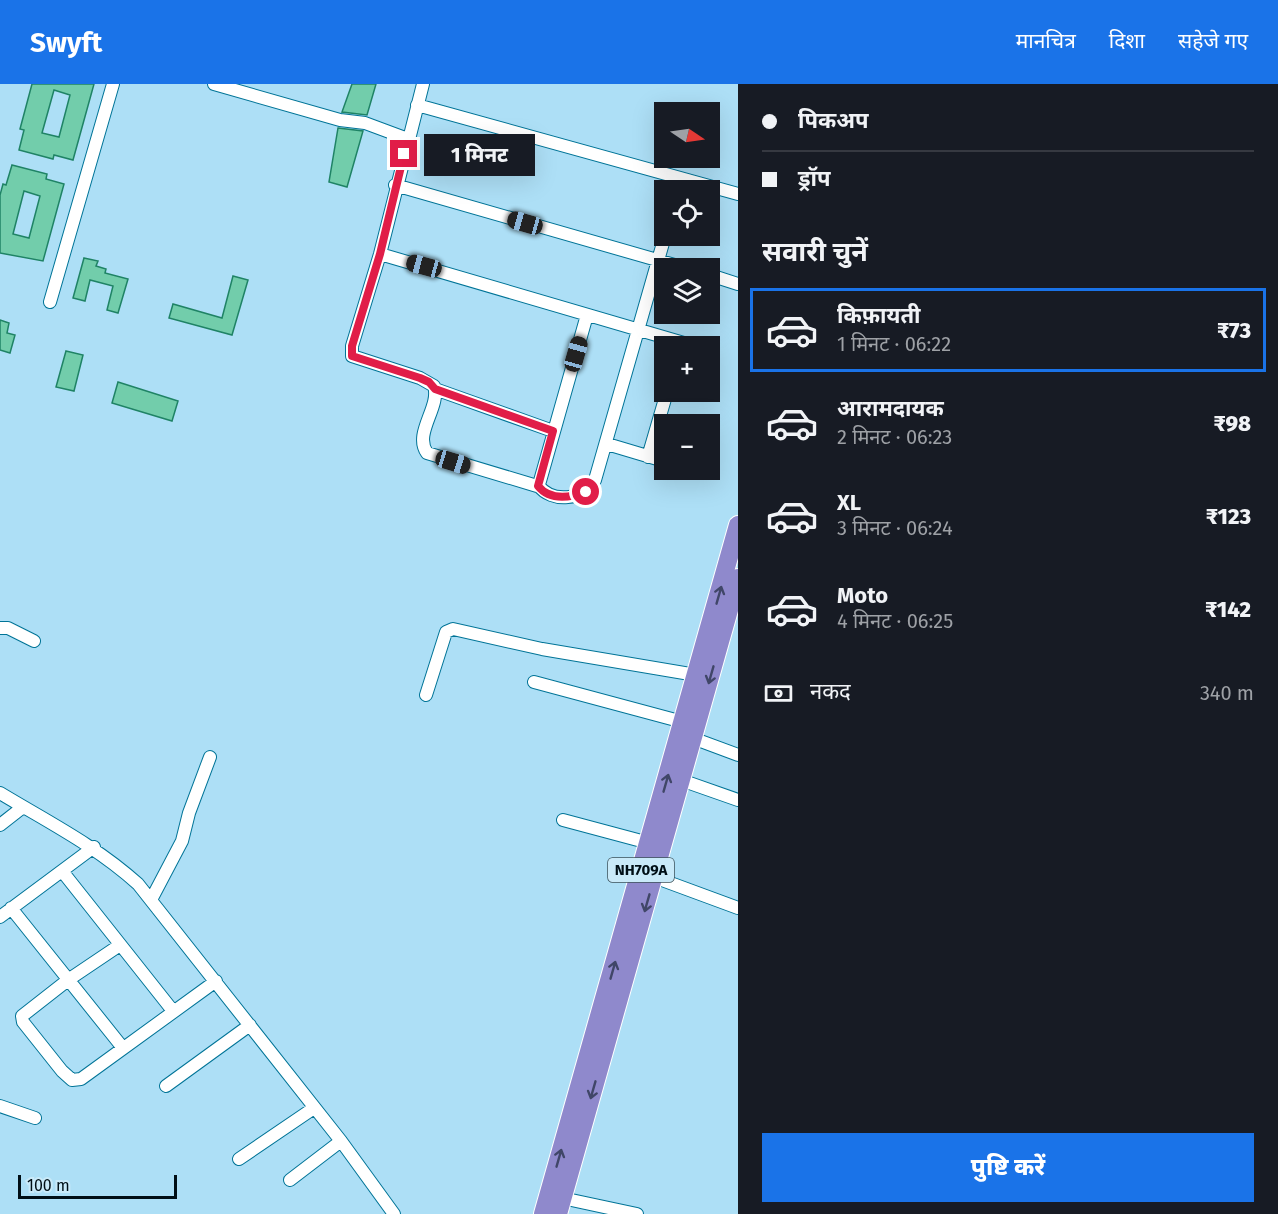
<!DOCTYPE html>
<html lang="hi">
<head>
<meta charset="utf-8">
<style>
  body { margin:0; font-family:"Fira Sans","Noto Sans Devanagari",sans-serif; background:#242831; color:#f1f3f6; height:100vh; display:flex; flex-direction:column; font-size:22px; white-space:nowrap }
  * { box-sizing:border-box; margin:0 }
  p { font-size:20px; color:#9ea1a6 }
  .icon { flex:none; width:33px; height:33px; fill:none; stroke:currentColor; stroke-width:2; stroke-linecap:round; stroke-linejoin:round }
  .map { position:relative; flex:1; overflow:hidden }
  .drawer { display:flex; flex-direction:column; background:#171b24; width:540px }
  .drawer>* { flex:none }
  .hud { display:grid; align-content:center; height:132px; padding:0 24px; background:#171b24 }
  .needle { width:39px; rotate:103deg }
  .buttons { position:absolute; left:654px; top:18px; display:grid; gap:12px }
  .buttons a { display:grid; place-items:center; width:66px; height:66px; border-radius:0px; background:#171b24; box-shadow:0 6px 24px #0002; font-size:30px }
  .scale { position:absolute; left:18px; bottom:15px; width:159px; box-sizing:border-box; padding-left:6px; border:3px solid #000f16; border-top:0; font-size:16px; line-height:21px; white-space:nowrap; color:#000f16; -webkit-text-stroke:4px #c9eaf9; paint-order:stroke }
  .end { position:absolute; width:27px; height:27px; margin:-14px; border:8px solid #e11d48; background:#fff; box-shadow:0 0 0 3px #fff }
  .from { border-radius:50% }
  .bubble { position:absolute; height:42px; border-radius:0px; background:#171b24; box-shadow:0 6px 24px #0002; font-size:20px; font-weight:800; line-height:42px; text-align:center }
  .car { position:absolute; width:18px; height:36px; margin:-18px -9px; border-radius:8px; box-shadow:0 0 4px 2px #0007; background:linear-gradient(#222 24%,#8ab4d8 0 40%,#222 0 76%,#8ab4d8 0 86%,#222 0) }
  .hud b { display:flex; align-items:center; gap:21px; height:57px; font-size:22px }
  .hud b+b { border-top:2px solid #363941 }
  .hud i { width:15px; height:15px; background:#f1f3f6 }
  ul { padding:0; list-style:none }
  li { display:flex; align-items:center; gap:18px; height:84px; margin:0 12px 9px; padding:0 12px; border:3px solid transparent; border-radius:0px }
  li div { flex:1 }
  li b { display:block; font-size:22px }
  li em { font-style:normal; font-weight:800 }
  li.current { border-color:#1a73e8 }
  li>.icon { width:54px; height:54px; stroke-width:1.5 }
  h2 { padding:0 24px; font-size:27px; line-height:72px }
  .pay { display:flex; align-items:center; gap:15px; height:66px; padding:0 24px; font-size:22px }
  .pay p { margin-inline-start:auto }
  .action { display:flex; gap:12px; margin-top:auto; padding:12px 24px }
  .action a { flex:1; height:69px; border-radius:0px; background:#1a73e8; color:#fff; font-size:24px; font-weight:800; line-height:69px; text-align:center }
  header { display:flex; align-items:center; gap:36px; box-sizing:border-box; height:84px; padding:0 30px; background:#1a73e8; color:#fff }
  header strong { font-size:28px }
  nav { display:flex; gap:33px; margin-inline-start:auto; font-size:21px }
  main { display:flex; flex:1; min-height:0 }
  .map>svg:first-child { display:block }
  .building { fill:#72cdab; stroke:#1f8365; stroke-width:1.5; fill-rule:evenodd }
  .lines { fill:none; stroke-linecap:round; stroke-linejoin:round }
  .minor-casing { stroke:#007497; stroke-width:14 }
  .highway-casing { stroke:#fff; stroke-width:20 }
  .minor { stroke:#fff; stroke-width:12 }
  .highway { stroke:#8f89cc; stroke-width:18 }
  .oneway { stroke:#404668 }
  .route { stroke:#e11d48; stroke-width:8 }
  .labels { text-anchor:middle; stroke-width:6; stroke-linejoin:round; paint-order:stroke }
  .shield { fill:#c9eaf9; stroke:#3c515a; stroke-width:1.5 }
  .shield-label { font-size:15px; font-weight:bold; fill:#000f16 }
</style>
</head>
<body>
<header>
<strong>Swyft</strong>
<nav><a>मानचित्र</a><a>दिशा</a><a>सहेजे गए</a></nav>
</header>
<main>
<div class="map">
<svg width="738" height="1130" viewBox="0 0 738 1130">
  <rect width="100%" height="100%" fill="#addff6"/>
  <path class="building" d="M32,0H94L73,76L54,71L53,75L19,66L24,46L20,45ZM54,6L70,11L59,53L42,49Z
    M352,0H376L367,31L342,28Z
    M338,44L363,47L347,103L329,98Z
    M12,81L47,90L46,95L64,100L43,177L0,169V111L3,100L6,101ZM24,107L40,112L29,154L13,150Z
    M84,174L98,177L96,182L106,185L105,189L128,195L118,229L107,226L113,202L90,196L85,217L73,214Z
    M233,192L248,196L232,251L169,234L173,220L222,234Z
    M0,236L9,239L7,249L15,251L10,269L0,266Z
    M66,267L83,271L74,307L56,303Z
    M118,298L178,317L172,337L112,319Z"/>
  <g class="lines">
    <g class="minor-casing">
      <path id="minor" d="M214,0L340,36L365,39L408,55
        M423,0L380,170L352,262V272L420,294L434,302C441,323 413,349 427,369L537,402L540,397L587,231
        M417,21L738,110
        M395,101L685,184
        M679,106L682,95
        M380,170L694,262
        M710,191L738,200
        M50,218L113,0
        M435,305L553,347
        M607,360L664,377
        M648,373L667,308
        M538,401C552,420 584,416 595,396L665,152
        M0,544H8L34,557
        M534,598L683,638
        M426,611L446,548L453,545L542,565L696,591
        M687,652L738,671
        M681,696L738,716
        M0,709C48,738 96,762 138,800L341,1057L394,1130
        M563,736L649,759
        M0,741L23,723
        M62,787L173,927
        M654,793L738,824
        M152,814L182,757L189,729L210,673
        M11,824L123,964
        M0,833L94,763
        M120,861L68,896L22,932L23,938L62,987L72,996L81,995L216,897
        M166,1002L250,941
        M0,1022L35,1034
        M239,1075L314,1024
        M290,1096L341,1057
        M562,1114L637,1130"/>
    </g>
    <g class="highway-casing">
      <path id="highway" d="M543,1130L738,441
        M558,1130L738,494"/>
    </g>
    <use href="#minor" class="minor"/>
    <use href="#highway" class="highway"/>
  </g>
  <defs><path id="oneway-shaft" d="M-6 0H5M1.5-3L5.5 0L1.5 3" fill="none" stroke-width="1.6" stroke-linecap="round" stroke-linejoin="round" transform="scale(1.5)"/></defs>
  <g class="oneway">
    <use href="#oneway-shaft" transform="translate(719 511) rotate(-74)"/>
    <use href="#oneway-shaft" transform="translate(711 591) rotate(106)"/>
    <use href="#oneway-shaft" transform="translate(666 699) rotate(-74)"/>
    <use href="#oneway-shaft" transform="translate(647 819) rotate(106)"/>
    <use href="#oneway-shaft" transform="translate(613 886) rotate(-74)"/>
    <use href="#oneway-shaft" transform="translate(593 1006) rotate(106)"/>
    <use href="#oneway-shaft" transform="translate(559 1074) rotate(-74)"/>
  </g>
  <g class="lines">
    <path class="route" d="M404,70L380,170L352,262V272L420,294L429,298L435,305L553,347L538,402C550,417 569,414 586,408"/>
  </g>
  <g class="labels">
    <rect class="shield" x="608" y="774" width="66" height="24" rx="4.5"/>
    <g class="shield-label">
      <text x="641" y="791">NH709A</text>
    </g>
  </g>
</svg>
<div class="buttons">
<a><svg class="needle" viewBox="-14 -14 28 28"><path d="M0-13l5 13h-10z" fill="#e53935"/><path d="M0 13l5-13h-10z" fill="#9ea1a6"/></svg></a>
<a><svg class="icon" aria-label="locate" viewBox="0 0 24 24"><circle cx="12" cy="12" r="6"/><path d="M12 2v4M12 18v4M2 12h4M18 12h4"/></svg></a>
<a><svg class="icon" aria-label="layers" viewBox="0 0 24 24"><path d="M12 4l9 5-9 5-9-5zM3 14l9 5 9-5"/></svg></a>
<a>+</a>
<a>−</a>
</div>
<div class="scale">100 m</div>
<i class="end from" style="left:586px;top:408px"></i>
<i class="end" style="left:404px;top:70px"></i>
<div class="bubble" style="left:424px;top:50px;width:111px">1 मिनट</div>
<i class="car" style="left:525px;top:139px;rotate:286deg"></i>
<i class="car" style="left:424px;top:182px;rotate:285deg"></i>
<i class="car" style="left:576px;top:270px;rotate:16deg"></i>
<i class="car" style="left:453px;top:378px;rotate:107deg"></i>
</div>
<section class="drawer">
<div class="hud">
<b><i class="from"></i>पिकअप</b>
<b><i></i>ड्रॉप</b>
</div>
<h2>सवारी चुनें</h2>
<ul>
<li class="current"><svg class="icon" aria-label="car" viewBox="0 0 24 24"><path d="M5 17H2v-5l4-1 3-4h7l3 4 3 1v5h-3M9 17h6M6 11h13"/><circle cx="7" cy="17" r="2"/><circle cx="17" cy="17" r="2"/></svg><div><b>किफ़ायती</b><p>1 मिनट · 06:22</p></div><em>₹73</em></li>
<li><svg class="icon" aria-label="car" viewBox="0 0 24 24"><path d="M5 17H2v-5l4-1 3-4h7l3 4 3 1v5h-3M9 17h6M6 11h13"/><circle cx="7" cy="17" r="2"/><circle cx="17" cy="17" r="2"/></svg><div><b>आरामदायक</b><p>2 मिनट · 06:23</p></div><em>₹98</em></li>
<li><svg class="icon" aria-label="car" viewBox="0 0 24 24"><path d="M5 17H2v-5l4-1 3-4h7l3 4 3 1v5h-3M9 17h6M6 11h13"/><circle cx="7" cy="17" r="2"/><circle cx="17" cy="17" r="2"/></svg><div><b>XL</b><p>3 मिनट · 06:24</p></div><em>₹123</em></li>
<li><svg class="icon" aria-label="car" viewBox="0 0 24 24"><path d="M5 17H2v-5l4-1 3-4h7l3 4 3 1v5h-3M9 17h6M6 11h13"/><circle cx="7" cy="17" r="2"/><circle cx="17" cy="17" r="2"/></svg><div><b>Moto</b><p>4 मिनट · 06:25</p></div><em>₹142</em></li>
</ul>
<div class="pay"><svg class="icon" aria-label="cash" viewBox="0 0 24 24"><path d="M3 7h18v10H3z"/><circle cx="12" cy="12" r="2"/></svg>नकद<p>340 m</p></div>
<div class="action"><a>पुष्टि करें</a></div>
</section>
</main>
</body>
</html>
